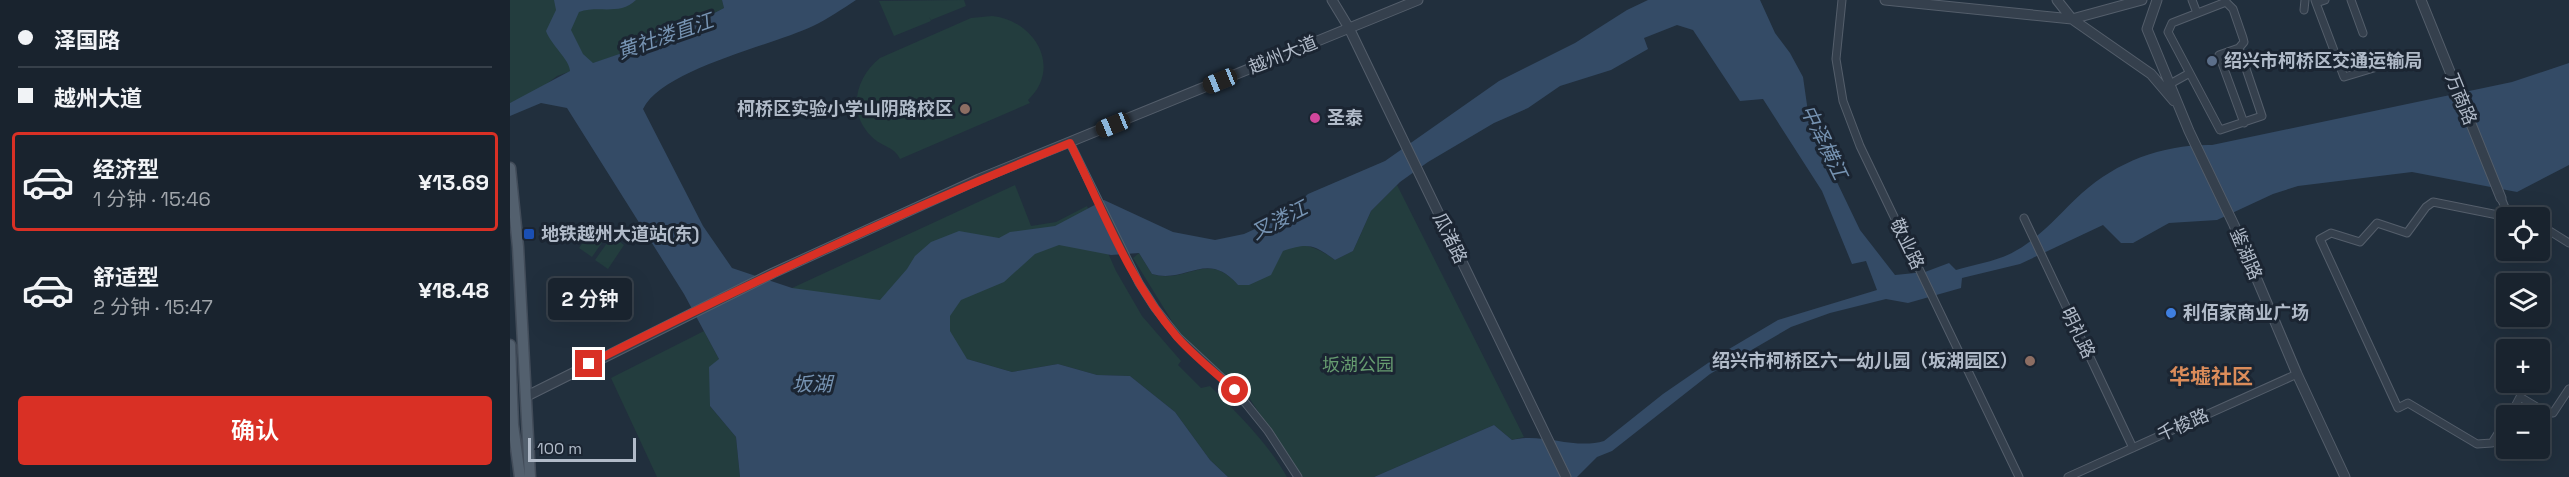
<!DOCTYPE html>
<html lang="zh">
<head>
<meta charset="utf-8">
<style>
  body { margin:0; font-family:"Space Grotesk","Noto Sans SC",sans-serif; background:#222b36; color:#f1f3f6; height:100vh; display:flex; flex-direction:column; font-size:22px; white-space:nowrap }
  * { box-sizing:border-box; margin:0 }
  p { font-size:20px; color:#9fa4aa }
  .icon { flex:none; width:33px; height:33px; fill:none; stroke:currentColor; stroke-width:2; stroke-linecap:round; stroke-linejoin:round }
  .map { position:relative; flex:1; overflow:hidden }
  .details { display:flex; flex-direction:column; background:#19232e; width:510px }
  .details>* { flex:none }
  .hud { display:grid; align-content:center; height:132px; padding:0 18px; background:#19232e }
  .buttons { position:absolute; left:1986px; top:207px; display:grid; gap:12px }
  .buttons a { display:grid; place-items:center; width:54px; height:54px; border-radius:6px; background:#19232e; box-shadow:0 6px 24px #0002,0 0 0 2px #37404a; font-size:30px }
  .scale { position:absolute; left:18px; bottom:15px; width:108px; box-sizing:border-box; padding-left:6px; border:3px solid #b1bbc9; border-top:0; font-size:16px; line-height:21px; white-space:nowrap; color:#b1bbc9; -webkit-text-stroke:4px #1b2532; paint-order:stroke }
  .end { position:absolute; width:27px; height:27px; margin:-14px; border:8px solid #d93025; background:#fff; box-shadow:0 0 0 3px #fff }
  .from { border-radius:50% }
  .bubble { position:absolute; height:42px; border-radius:6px; background:#19232e; box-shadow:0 6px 24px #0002,0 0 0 2px #37404a; font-size:20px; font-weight:600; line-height:42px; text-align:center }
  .car { position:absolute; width:18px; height:36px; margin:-18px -9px; border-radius:8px; box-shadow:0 0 4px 2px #0007; background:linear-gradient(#222 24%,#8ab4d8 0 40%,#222 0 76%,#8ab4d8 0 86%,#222 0) }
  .hud b { display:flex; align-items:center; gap:21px; height:57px; font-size:22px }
  .hud b+b { border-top:2px solid #37404a }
  .hud i { width:15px; height:15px; background:#f1f3f6 }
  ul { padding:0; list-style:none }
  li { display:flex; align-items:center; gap:18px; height:99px; margin:0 12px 9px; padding:0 6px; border:3px solid transparent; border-radius:6px }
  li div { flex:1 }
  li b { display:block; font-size:22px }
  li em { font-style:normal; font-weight:600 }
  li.active { border-color:#d93025 }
  li>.icon { width:54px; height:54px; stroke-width:1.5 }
  .action { display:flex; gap:12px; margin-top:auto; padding:12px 18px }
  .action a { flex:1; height:69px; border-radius:6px; background:#d93025; color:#fff; font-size:24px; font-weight:600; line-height:69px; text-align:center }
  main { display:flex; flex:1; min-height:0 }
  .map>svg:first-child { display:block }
  .green { fill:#233d3e }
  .water { fill:#344b66 }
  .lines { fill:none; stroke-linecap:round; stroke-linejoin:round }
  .minor-casing { stroke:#545e6b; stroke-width:9 }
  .tertiary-casing { stroke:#545e6b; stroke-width:11 }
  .primary-casing { stroke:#424c59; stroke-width:13 }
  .minor { stroke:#35404d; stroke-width:7 }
  .tertiary { stroke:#35404d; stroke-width:9 }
  .primary { stroke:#53606e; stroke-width:10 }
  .route { stroke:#d93025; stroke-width:8 }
  .service-dot { fill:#5c6f8a; stroke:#1b2532; stroke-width:2 }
  .education-dot { fill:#8d6e63; stroke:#1b2532; stroke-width:2 }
  .hotel-dot { fill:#d1479c; stroke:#1b2532; stroke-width:2 }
  .transit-dot { fill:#1a4fb4; stroke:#1b2532; stroke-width:2 }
  .shop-dot { fill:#3f7fe0; stroke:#1b2532; stroke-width:2 }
  .labels { text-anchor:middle; stroke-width:6; stroke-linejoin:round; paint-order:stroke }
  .street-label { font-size:18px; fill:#b1bbc9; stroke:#1b2532 }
  .poi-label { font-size:18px; font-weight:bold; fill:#b1bbc9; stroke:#1b2532; text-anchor:start }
  .park-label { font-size:18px; fill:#669c70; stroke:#1b2532 }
  .water-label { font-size:20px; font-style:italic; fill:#7693b2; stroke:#1b2532 }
  .quarter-label { font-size:21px; font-weight:bold; fill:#db8c5a; stroke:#1b2532 }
</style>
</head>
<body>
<main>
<section class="details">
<div class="hud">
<b><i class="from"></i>泽国路</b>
<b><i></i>越州大道</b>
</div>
<ul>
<li class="active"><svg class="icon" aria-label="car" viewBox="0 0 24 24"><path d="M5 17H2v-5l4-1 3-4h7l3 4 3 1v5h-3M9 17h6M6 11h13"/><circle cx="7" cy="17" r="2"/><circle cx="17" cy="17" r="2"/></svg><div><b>经济型</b><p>1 分钟 · 15:46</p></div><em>¥13.69</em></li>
<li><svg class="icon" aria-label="car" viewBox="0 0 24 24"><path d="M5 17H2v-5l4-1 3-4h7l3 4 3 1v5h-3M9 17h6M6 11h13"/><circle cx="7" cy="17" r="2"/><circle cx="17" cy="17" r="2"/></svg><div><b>舒适型</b><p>2 分钟 · 15:47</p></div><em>¥18.48</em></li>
</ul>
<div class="action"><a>确认</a></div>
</section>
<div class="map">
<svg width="2059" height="477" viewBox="0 0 2059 477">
  <rect width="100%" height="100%" fill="#212f3d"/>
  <path class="green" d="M0,0H212L214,8L156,38L47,76L30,89L0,103Z
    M454,0L456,6L421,20L419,17L421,21L384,36L369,1Z
    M482,16C524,20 553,67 518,100L520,103L390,159C384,146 372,147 362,137C337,113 345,78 370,58L461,18Z
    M505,185L521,226L546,222L577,206L606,271L632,316L671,361L668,365L691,388L700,386C728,414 757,442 777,477H718L700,460L665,412L620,376L587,375L548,364L502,372L457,359L282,288Z
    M887,185L1014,437L1002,440L984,425L864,477H791L740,399L668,331L623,258L629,253L642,274C677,285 697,249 728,285C762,257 781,227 825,260L843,251L861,211Z
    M85,225L98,234L82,257L69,248Z
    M102,236L114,245L98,269L85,260Z
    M194,331L209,359L200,406L226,437L230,477H147L101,378Z"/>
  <path class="water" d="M44,0H126C110,16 88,5 69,12L61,30L73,54L83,63L156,38L214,8L212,0H346C332,9 318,19 303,26C261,46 153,69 133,109L193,226L222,268L282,288L370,300L397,269L405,256L421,242L449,231L489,238L500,232L545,226L594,200L663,232L705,240L734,234L776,215L798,194L875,161L989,81L1065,43L1117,10L1138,0H1250L1265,33L1280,53L1293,77L1300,126L1350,230L1385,275L1415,272L1439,263L1446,270C1465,264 1490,261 1507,250C1533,235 1550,213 1572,193C1608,161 1654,144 1702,145L2002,82L2059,63V165L2007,192L1902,172L1788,186L1763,194L1707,220L1659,223L1623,243H1611L1593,225L1510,264L1452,278L1451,288L1398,303L1376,299L1320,313L1281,327L1200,374L1102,451L1087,457L1067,477H864L984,425L1002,440C1032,432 1064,450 1094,441L1153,394L1214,352L1268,320L1367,290L1356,261L1342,264L1312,191L1253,99L1230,101L1183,30L1167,25L1134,38L1138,49L1101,70L1050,86L1018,108L984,123L918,162L890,182L861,211L843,251L825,260C803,244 798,243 773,251L761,275L739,285H728C697,249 677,284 642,274L629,253L601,255L549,245L525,254L494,282L451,300L440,316V331L457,359L502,372L548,364L587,375L620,376L665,412L700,460L718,477H230L226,437L200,406L199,367L209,359L174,294L57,108L31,103L0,116V103L60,71C60,60 41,45 36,31L46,10Z"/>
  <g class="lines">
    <g class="minor-casing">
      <path id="minor" d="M1332,0L1326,59L1333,101L1350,146L1509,477
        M1682,0L1687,13
        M1805,0L1806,3L1815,0
        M1841,0L1853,33
        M1716,2L1723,9L1733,38L1734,42L1729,48L1752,116L1710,130L1658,32L1662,23Z
        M1806,3L1834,77L1867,67
        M1794,10L1795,0
        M1729,48L1709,55L1734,123
        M1660,84L1678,74
        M560,143L629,283L645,308L668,337L725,390L758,431L788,477
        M1991,198L1999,217
        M1514,218L1623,448
        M2030,225L2059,243
        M2000,416L2010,397L2035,412L2043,413L2059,389
        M1996,421L1982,443L1967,444L1898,403L1888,408L1810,239L1821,233L1850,242L1867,223L1897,233L1916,207L1923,202L2003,218
        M1558,477L1787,374"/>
    </g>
    <g class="tertiary-casing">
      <path id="tertiary" d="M822,0L839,28L1056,477
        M1375,0L1562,19L1632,0
        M1547,0L1562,19L1641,74L1664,101
        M1647,0L1637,29L1679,131L1724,225L1787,374L1835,477
        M1911,0L1991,198
        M17,396L263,273L469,179L908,0"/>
    </g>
    <g class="primary-casing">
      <path id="primary" d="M0,168L8,247L20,477
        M0,345L3,425L10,477"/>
    </g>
    <use href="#minor" class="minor"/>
    <use href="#tertiary" class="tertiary"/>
    <use href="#primary" class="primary"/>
  </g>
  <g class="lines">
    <path class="route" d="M79,364C237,284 396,209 560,143C592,208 619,281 667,337C684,356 705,373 725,390"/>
  </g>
  <circle class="service-dot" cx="1702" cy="61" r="6"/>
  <g class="education-dot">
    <circle cx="455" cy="109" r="6"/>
    <circle cx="1520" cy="361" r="6"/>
  </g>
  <circle class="hotel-dot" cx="805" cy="118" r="6"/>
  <rect class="transit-dot" x="13" y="228" width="12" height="12" rx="3"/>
  <circle class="shop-dot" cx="1661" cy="313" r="6"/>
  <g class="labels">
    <g class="street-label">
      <text transform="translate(773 55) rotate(-22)" y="6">越州大道</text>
      <text transform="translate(1951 99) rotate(68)" y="6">万商路</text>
      <text transform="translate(940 238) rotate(64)" y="6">瓜渚路</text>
      <text transform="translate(1397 244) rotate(64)" y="6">敬业路</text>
      <text transform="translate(1736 254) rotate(67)" y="6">鉴湖路</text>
      <text transform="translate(1568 333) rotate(64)" y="6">明礼路</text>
      <text transform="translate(1673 425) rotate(-24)" y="6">千梭路</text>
    </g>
    <g class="poi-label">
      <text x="1714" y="67">绍兴市柯桥区交通运输局</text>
      <text x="443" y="115" text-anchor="end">柯桥区实验小学山阴路校区</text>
      <text x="817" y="124">圣泰</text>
      <text x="31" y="240">地铁越州大道站(东)</text>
      <text x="1673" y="319">利佰家商业广场</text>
      <text x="1508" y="367" text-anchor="end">绍兴市柯桥区六一幼儿园（坂湖园区）</text>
    </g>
    <g class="park-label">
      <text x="848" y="371">坂湖公园</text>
    </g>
    <g class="water-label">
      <text transform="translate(155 36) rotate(-19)" y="7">黄社溇直江</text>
      <text transform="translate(1314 142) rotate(64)" y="7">中泽横江</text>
      <text transform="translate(769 220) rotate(-27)" y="7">叉溇江</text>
      <text x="302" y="391">坂湖</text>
    </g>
    <g class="quarter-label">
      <text x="1701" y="384">华墟社区</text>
    </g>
  </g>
</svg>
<div class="buttons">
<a><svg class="icon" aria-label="locate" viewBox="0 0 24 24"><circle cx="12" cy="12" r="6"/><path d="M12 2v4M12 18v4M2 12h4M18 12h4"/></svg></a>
<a><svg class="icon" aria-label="layers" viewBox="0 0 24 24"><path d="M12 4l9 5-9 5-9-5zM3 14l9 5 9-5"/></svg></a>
<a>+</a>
<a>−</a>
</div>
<div class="scale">100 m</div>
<i class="end from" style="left:725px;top:390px"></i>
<i class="end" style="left:79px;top:364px"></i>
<div class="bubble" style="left:38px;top:278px;width:84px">2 分钟</div>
<i class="car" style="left:710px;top:81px;rotate:248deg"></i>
<i class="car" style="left:603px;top:125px;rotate:248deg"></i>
</div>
</main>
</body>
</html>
